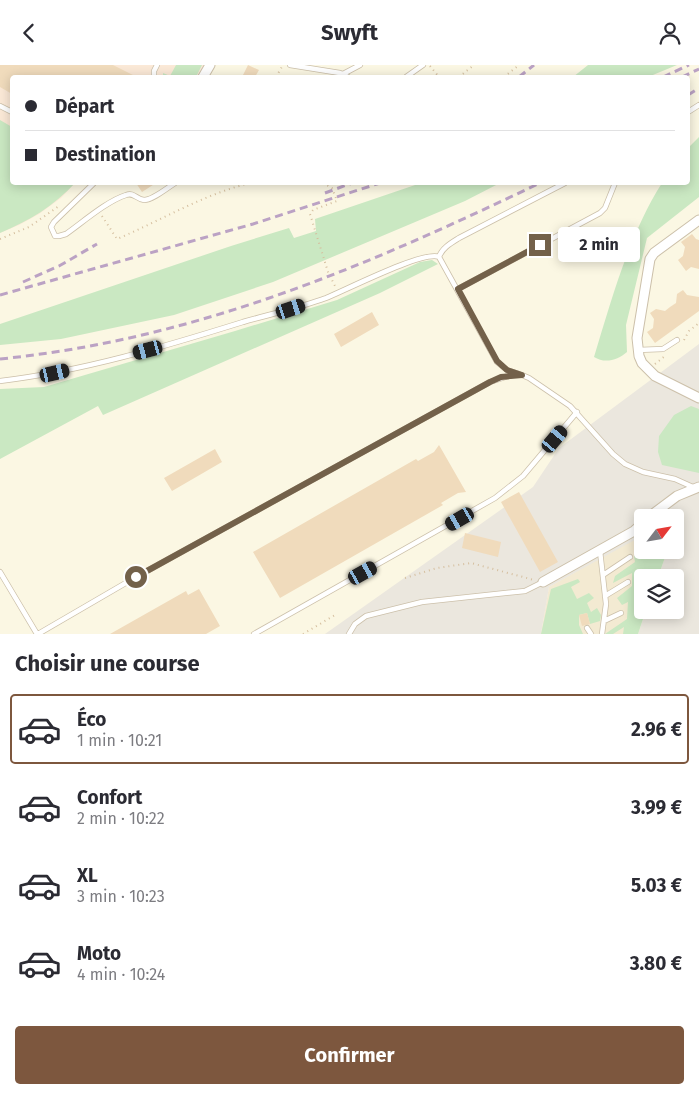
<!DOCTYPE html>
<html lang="fr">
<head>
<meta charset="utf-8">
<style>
  body { margin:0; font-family:"Fira Sans",sans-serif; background:#f7f7f7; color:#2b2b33; height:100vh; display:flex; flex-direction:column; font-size:19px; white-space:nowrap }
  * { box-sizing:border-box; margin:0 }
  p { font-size:16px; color:#7c7c81 }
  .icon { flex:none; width:28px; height:28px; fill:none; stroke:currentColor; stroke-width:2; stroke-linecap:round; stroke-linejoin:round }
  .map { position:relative; height:569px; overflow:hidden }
  .panel { display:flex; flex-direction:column; background:#fff; flex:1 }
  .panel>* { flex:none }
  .hud { position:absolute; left:10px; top:10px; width:680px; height:110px; border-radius:5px; box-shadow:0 2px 12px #0003; display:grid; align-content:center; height:110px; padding:0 15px; background:#fff }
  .needle { width:32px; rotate:59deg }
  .fabs { position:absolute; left:634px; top:444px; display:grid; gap:10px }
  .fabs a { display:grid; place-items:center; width:50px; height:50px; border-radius:5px; background:#fff; box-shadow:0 2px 12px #0003; font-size:25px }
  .end { position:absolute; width:22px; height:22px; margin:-11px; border:6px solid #73614a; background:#fff; box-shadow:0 0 0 2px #fff }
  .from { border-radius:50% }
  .bubble { position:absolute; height:35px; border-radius:5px; background:#fff; box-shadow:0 2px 12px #0003; font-size:16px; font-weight:700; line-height:35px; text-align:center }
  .car { position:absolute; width:15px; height:30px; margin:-15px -8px; border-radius:6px; box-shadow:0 0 4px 1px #0007; background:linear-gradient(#222 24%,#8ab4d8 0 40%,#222 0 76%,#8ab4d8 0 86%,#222 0) }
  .hud b { display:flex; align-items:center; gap:18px; height:48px; font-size:19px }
  .hud b+b { border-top:1px solid #e1e1e2 }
  .hud i { width:12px; height:12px; background:#2b2b33 }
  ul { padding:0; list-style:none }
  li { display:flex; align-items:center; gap:15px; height:70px; margin:0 10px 8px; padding:0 5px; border:2px solid transparent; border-radius:5px }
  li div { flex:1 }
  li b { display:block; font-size:19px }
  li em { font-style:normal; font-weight:700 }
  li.on { border-color:#7d573e }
  li>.icon { width:45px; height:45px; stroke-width:1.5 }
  h2 { padding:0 15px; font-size:22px; line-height:60px }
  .action { display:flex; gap:10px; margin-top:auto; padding:10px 15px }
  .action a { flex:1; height:58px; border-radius:5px; background:#7d573e; color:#fff; font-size:20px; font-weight:700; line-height:58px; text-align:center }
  header { display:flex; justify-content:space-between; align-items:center; height:65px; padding:0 15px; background:#fff; font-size:22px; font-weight:700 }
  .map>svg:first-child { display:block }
  .residential { fill:#f3ead2 }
  .commercial { fill:#fbe9d7 }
  .industrial { fill:#ebe7de }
  .green { fill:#cae8c2 }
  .building { fill:#f0dbbc }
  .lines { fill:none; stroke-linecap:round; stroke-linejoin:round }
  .lane-casing { stroke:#ccc0aa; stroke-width:6 }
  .street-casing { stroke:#ccc0aa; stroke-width:11 }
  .path { stroke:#d5bf9f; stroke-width:2; stroke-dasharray:1 4; stroke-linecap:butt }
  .lane { stroke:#fff; stroke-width:4.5 }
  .street { stroke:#fff; stroke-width:9 }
  .rail { stroke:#bba2c4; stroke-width:3; stroke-dasharray:8 5; stroke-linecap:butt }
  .route { stroke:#73614a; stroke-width:6 }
</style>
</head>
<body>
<header><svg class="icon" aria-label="back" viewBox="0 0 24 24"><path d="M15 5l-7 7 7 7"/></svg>Swyft<svg class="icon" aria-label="person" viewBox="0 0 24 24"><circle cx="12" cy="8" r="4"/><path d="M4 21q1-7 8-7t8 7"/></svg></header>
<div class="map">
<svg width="699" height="569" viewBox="0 0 699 569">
  <rect width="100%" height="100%" fill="#fbf7e3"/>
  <path class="residential" d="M642,470V485H666L658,512H642V545L638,569H541L549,522Z"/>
  <path class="commercial" d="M0,0H207L200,12H12V118H75L61,133L39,149L19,160L0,168Z"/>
  <path class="industrial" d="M699,279V569H638L646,545H675V512H658L667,487L666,485H675V452H642V471L549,522L541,569H325L533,422L559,383Z"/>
  <path class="green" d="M176,0H202L196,12H163V8L170,11Z
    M588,0H677L648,12H573Z
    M0,55L12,62V118H75C54,141 29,156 0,168Z
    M699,72V132L647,173L626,260L627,287C618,295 605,299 594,292C612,233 629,170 662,118H688V83Z
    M421,118H500L465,136L273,217L174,250L61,274L0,280V259L231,181L289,163L294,173L316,166L315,154Z
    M432,195L438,199L380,228L103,350L98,341L0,394V324L44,322L235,266L337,235L420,197Z
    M691,341L699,344V408L662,400L658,387L659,371L674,350Z
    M643,485H666L667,487L658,512H642V545H646L638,569H623L624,562L613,569H605L627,554L628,537L622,540L617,533L632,521V508L613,518L615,511L635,497L634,491Z
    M578,514L580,517L571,522L577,534L589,528L594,533L587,538L591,547L597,543L601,550L600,556L590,559L587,548L579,550V560L583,569H541L551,524Z"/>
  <path class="building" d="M0,0H113L137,12H12V29L0,22Z
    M248,0L259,5L255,12H242Z
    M136,118H156L142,127Z
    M692,169L696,174L699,175V204L691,202L686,206L678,195L683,191L685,182L681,177Z
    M683,225L687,230L699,232V246L655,278L647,267L653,263L654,254L650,248L656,244L665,246L670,242L676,238L677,229Z
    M372,247L379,260L341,282L334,269Z
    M439,380L466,427L458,428L441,438L443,440L280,533L253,487L416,394L418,396L434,387Z
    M215,384L222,397L172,426L164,413Z
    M519,427L558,497L540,507L501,437Z
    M465,468L501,477L498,492L462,483Z
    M199,524L220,561L206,569H110L186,526L188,530Z
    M587,548L590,559L582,561L579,550Z"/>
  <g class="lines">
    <g class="lane-casing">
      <path id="lane" d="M290,0L340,8L348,12
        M343,9L360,0
        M154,12V6L157,0
        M406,12L423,0
        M0,41L12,47
        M688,47L699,40
        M94,118L54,157L51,162L55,171H59L66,169C83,157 107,136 126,130C134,127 136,134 144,135C153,135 167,123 175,118
        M458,224L600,148L605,143L615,118
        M638,285L663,284L677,275
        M519,309L507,305L497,297L439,192C442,183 451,178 459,173L565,118
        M0,316C83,306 163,282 243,257C271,249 299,243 326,233C346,225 424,185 439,192
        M600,486L606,539L602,569
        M0,507L37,569
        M603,510L630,492
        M605,531L628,517
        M604,556L621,548
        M587,563L591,569
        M38,569L136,512L490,317L511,310H522L529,313L570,341L613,389L625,399L643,407L675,414L695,423
        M254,569L495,433L523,411L577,347
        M349,569L355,559L366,551L422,537L525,526L543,517"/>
    </g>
    <g class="street-casing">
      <path id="street" d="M203,12L210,0
        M699,155L654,188L650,194L637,273L639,291L642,298L655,311L699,333
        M649,452L677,431L699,422
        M543,517L634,466L642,459"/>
    </g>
    <path class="path" d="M430,1L439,12
      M141,12H142
      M276,12L283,0
      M459,12L474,0
      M504,12L519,0
      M323,118L332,123L337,136L313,145L310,149L328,207L335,221
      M102,151L117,174C162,155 202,130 250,118
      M0,174L29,162L59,141
      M684,275L689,266L699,258
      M655,299L665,291
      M405,513L437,503L471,498L534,515
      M303,569L335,550"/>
    <use href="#lane" class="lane"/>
    <use href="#street" class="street"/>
    <path class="rail" d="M519,12L534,0
      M663,12L689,0
      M682,12L699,4
      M688,30L699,23
      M325,128L352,118
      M23,217L59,201L97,179
      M0,230L253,159L380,118
      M0,294C197,274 364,202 540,118"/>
  </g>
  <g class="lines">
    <path class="route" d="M136,512L490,317L501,312L522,310L507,305L497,296L458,224L540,180"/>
  </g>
</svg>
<div class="fabs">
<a><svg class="needle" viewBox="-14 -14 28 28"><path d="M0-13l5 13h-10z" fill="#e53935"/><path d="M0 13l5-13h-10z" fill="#7c7c81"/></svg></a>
<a><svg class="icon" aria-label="layers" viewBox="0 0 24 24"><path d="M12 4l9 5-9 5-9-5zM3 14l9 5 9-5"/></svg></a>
</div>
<i class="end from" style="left:136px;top:512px"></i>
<i class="end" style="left:540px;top:180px"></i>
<div class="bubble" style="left:558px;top:162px;width:82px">2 min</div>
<i class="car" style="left:291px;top:244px;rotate:72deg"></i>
<i class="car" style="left:148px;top:285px;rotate:255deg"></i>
<i class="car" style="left:55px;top:308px;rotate:77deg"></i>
<i class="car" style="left:555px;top:374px;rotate:40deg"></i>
<i class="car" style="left:460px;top:454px;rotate:240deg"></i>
<i class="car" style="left:363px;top:508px;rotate:61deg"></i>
<div class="hud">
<b><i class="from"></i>Départ</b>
<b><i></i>Destination</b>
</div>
</div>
<section class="panel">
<h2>Choisir une course</h2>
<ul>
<li class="on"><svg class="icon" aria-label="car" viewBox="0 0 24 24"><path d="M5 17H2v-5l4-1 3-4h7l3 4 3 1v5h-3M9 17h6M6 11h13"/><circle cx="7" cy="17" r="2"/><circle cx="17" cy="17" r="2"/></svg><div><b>Éco</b><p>1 min · 10:21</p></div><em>2.96 €</em></li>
<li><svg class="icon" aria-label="car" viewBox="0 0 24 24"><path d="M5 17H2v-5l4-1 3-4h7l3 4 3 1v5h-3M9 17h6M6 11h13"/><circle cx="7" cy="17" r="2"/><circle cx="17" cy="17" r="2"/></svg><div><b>Confort</b><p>2 min · 10:22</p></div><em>3.99 €</em></li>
<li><svg class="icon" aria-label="car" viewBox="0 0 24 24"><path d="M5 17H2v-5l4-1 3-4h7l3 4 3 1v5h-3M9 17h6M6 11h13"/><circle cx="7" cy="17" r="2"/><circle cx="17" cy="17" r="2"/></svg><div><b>XL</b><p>3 min · 10:23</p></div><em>5.03 €</em></li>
<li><svg class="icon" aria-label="car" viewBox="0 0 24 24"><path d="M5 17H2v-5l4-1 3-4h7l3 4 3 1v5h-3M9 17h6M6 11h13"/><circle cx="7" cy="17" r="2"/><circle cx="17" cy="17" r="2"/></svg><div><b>Moto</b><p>4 min · 10:24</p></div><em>3.80 €</em></li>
</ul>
<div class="action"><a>Confirmer</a></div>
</section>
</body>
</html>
